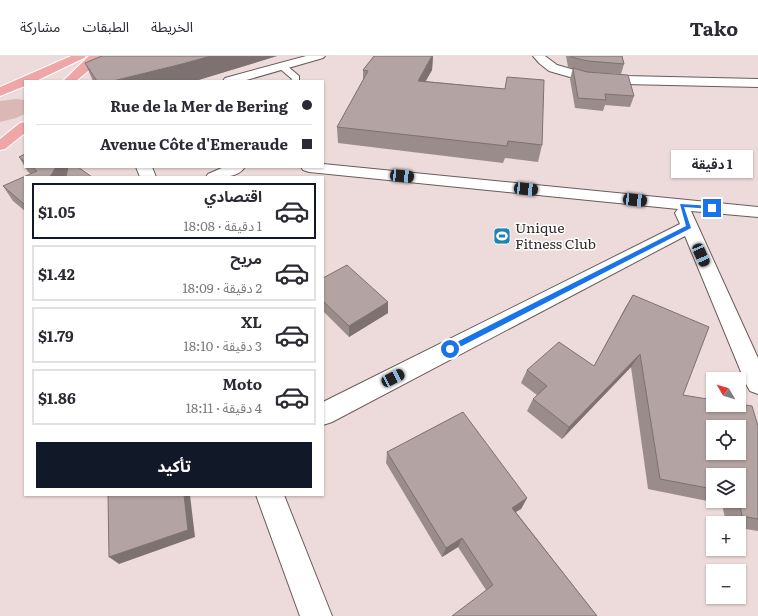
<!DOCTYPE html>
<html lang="ar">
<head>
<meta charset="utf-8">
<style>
  body { margin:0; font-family:Literata,"Noto Sans Arabic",serif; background:#f7f7f7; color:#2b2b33; direction:rtl; height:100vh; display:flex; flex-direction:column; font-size:15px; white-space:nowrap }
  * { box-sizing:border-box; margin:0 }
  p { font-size:13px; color:#7c7c81 }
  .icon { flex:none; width:22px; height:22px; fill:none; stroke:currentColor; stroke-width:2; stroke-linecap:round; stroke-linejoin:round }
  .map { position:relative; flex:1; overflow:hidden; direction:ltr }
  .side { position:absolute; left:24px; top:120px; width:300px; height:320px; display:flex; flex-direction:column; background:#fff; border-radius:0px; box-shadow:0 1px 3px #0004; direction:rtl }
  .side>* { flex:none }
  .guide { position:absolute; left:24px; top:24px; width:300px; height:88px; border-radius:0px; box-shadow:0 1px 3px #0004; direction:rtl; display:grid; align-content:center; height:88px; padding:0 12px; background:#fff }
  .needle { width:26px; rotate:308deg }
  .buttons { position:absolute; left:706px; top:316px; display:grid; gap:8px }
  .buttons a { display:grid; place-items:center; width:40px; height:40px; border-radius:0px; background:#fff; box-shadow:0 1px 3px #0004; font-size:20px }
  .end { position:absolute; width:18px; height:18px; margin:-9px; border:5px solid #1a73e8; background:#fff; box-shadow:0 0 0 2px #fff }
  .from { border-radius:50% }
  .bubble { position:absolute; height:28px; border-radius:0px; background:#fff; box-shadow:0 1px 3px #0004; font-size:13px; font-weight:700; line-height:28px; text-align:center; direction:rtl }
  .car { position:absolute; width:12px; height:24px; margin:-12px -6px; border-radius:5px; box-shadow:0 0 3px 1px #0007; background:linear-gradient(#222 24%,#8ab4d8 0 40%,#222 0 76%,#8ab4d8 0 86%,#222 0) }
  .guide b { display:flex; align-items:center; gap:14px; height:38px; font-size:15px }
  .guide b+b { border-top:1px solid #e1e1e2 }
  .guide i { width:10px; height:10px; background:#2b2b33 }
  ul { padding:7px 0 0; list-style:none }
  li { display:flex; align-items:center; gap:12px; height:56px; margin:0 8px 6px; padding:0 4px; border:2px solid #e1e1e2; border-radius:0px }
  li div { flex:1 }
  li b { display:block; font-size:15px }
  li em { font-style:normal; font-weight:700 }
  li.selected { border-color:#111827 }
  li>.icon { width:36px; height:36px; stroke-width:1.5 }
  .primary-button { display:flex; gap:8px; margin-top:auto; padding:8px 12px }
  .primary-button a { flex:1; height:46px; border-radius:0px; background:#111827; color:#fff; font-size:16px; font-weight:700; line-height:46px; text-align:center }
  header { display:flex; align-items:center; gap:24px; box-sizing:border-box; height:56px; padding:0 20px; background:#fff; border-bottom:1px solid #e1e1e2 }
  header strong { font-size:19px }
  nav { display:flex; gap:22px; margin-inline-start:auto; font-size:14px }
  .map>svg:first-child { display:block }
  .green { fill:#dbb8b5 }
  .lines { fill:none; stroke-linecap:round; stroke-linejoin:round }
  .lane-casing { stroke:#6a5b5a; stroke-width:2 }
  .street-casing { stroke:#6a5b5a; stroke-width:2 }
  .primary-casing { stroke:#fff; stroke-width:2 }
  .lane { fill:#fff; fill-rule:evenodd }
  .street { fill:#fff; fill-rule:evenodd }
  .primary { fill:#eea7a6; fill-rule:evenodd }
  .wall { fill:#9a8c8b; fill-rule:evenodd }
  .shaded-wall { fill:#7d7271 }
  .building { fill:#b3a3a2; stroke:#7d7271; fill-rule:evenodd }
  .route { fill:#1a73e8 }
  .labels { text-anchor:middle; stroke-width:3; stroke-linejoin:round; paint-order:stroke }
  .poi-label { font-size:14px; fill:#322b2b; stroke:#fff; text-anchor:start }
</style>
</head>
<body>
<header>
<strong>Tako</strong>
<nav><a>الخريطة</a><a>الطبقات</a><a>مشاركة</a></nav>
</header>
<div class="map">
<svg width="758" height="560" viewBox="0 0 758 560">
  <rect width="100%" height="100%" fill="#ecdbda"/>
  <path class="green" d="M16,43L25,44V58L16,62L0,66V45Z"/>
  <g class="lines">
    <g class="lane-casing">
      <path id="lane" d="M279,8H285L299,20V25H291L292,23L279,12Z"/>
    </g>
    <g class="street-casing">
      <path id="street" d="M306,0H325L323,2L243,25H223L225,22Z
        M533,0H545L557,9L585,17L625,20L758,23V31L625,28L584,25L549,15L539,7Z
        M323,108L758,151V161L691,155L758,302V338L750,335L746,328L685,180L332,366L323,369V346L680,168L675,157L678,153L309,116L303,114L301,111H323Z
        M136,111H152L156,121H140Z
        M224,111H245C237,123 219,121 206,121L208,118Z
        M256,439H284L332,560H300Z"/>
    </g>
    <g class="primary-casing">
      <path id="primary" d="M71,0H86L84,2L36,25H25V30L0,40V31Z
        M89,0H101L93,11L76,25H63Z
        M25,66V77L5,93L0,94V83L20,67Z"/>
    </g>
    <use href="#lane" class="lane"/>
    <use href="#street" class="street"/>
    <use href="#primary" class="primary"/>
  </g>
  <path class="wall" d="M102,0H277L195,25H93L85,7Z
    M374,0H433L432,14L425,25L505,33L507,21L542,89L538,106L505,102L503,107L338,87L337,71L363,25V14Z
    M566,0H622L624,8L621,18L585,16L568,11Z
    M573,12L634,40L630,51L605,49L603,55L575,52L570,23Z
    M25,98V111L19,101Z
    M25,111H78L25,121V155L13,145L3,130L31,118L28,116Z
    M323,222L388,246V257L349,281L323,255Z
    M633,239L683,339L758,370V475L739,472V467H726L722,448L648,433L631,311L562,383L527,355L533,343L537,339L521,327L527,314L594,310L625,252ZM713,419H739V445H713Z
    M387,396L527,442L521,453L516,456L597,560L486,534L458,491L442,501L386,407Z"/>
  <path class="shaded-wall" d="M211,0H277L195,25H113Z
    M432,0H433L432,14L417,41L418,25Z
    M56,111H75L69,121H50Z
    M388,246V257L349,281V270Z
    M640,298L631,311L562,383L569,371Z
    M184,439H190L195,481L119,508L109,501Z
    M527,442L521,453L506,461L512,452Z
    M462,482L458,491L442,501L446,492Z"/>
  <path class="building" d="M102,0H211L182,8L113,25H97L85,7Z
    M374,0H432L418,25L505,33L507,21L544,24L542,89L508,85L507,90L337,71L368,15L363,14Z
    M571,0H622L624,8L588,5L571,1Z
    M573,12L587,16L628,19L634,40L605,38L606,44L578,42Z
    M25,98V106L19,101Z
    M32,111H56L50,121H25V149L3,130L37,115Z
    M68,111H78L92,121H66Z
    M347,209L388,246L349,270L323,245V222Z
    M633,239L709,271L683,339L713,344V349H739V348L752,350L758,370V463L742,460L739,445V419H713V433L660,423L640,298L569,371L533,343L547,330L527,314L559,286L594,310ZM713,371H739V397H713Z
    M463,356L527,442L512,452L597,560H452L493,529L462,482L446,492L387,396Z
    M108,439H184L188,474L109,501Z"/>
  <path class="route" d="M680,148L712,150L715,152L712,153L684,151L691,172L452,295H447V291L686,170Z"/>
  <defs>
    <g id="stadium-square" transform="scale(0.9)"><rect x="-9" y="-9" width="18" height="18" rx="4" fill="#2183ae" stroke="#fff"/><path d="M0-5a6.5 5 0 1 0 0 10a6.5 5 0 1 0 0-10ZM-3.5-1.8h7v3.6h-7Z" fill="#fff"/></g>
  </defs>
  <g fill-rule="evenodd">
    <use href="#stadium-square" x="502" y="180"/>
  </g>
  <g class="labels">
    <g class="poi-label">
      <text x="515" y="177">Unique<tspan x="515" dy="16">Fitness Club</tspan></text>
    </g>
  </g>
</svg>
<div class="buttons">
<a><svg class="needle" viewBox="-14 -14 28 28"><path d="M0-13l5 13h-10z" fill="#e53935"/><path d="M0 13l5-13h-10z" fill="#7c7c81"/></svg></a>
<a><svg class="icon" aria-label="locate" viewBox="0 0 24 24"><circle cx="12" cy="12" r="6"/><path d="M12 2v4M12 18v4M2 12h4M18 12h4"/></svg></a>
<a><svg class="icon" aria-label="layers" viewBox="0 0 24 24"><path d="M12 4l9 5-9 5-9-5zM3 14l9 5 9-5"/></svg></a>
<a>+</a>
<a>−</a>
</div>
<i class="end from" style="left:450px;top:293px"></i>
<i class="end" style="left:712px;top:152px"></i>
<div class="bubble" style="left:671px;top:94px;width:82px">1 دقيقة</div>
<i class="car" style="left:402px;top:120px;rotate:96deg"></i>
<i class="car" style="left:526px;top:133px;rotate:96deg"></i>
<i class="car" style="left:635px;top:144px;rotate:96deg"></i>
<i class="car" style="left:701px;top:199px;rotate:156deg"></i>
<i class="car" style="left:393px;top:322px;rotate:63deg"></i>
<div class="guide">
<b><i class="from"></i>Rue de la Mer de Bering</b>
<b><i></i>Avenue Côte d'Emeraude</b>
</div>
<section class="side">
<ul>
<li class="selected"><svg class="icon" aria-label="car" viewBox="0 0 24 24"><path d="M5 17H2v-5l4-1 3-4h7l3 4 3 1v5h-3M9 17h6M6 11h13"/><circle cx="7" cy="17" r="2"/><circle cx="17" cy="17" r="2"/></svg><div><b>اقتصادي</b><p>1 دقيقة · 18:08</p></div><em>$1.05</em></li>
<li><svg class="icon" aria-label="car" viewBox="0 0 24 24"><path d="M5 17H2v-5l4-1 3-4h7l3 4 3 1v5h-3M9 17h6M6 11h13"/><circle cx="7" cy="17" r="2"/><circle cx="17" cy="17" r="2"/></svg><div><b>مريح</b><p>2 دقيقة · 18:09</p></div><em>$1.42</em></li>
<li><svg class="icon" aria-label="car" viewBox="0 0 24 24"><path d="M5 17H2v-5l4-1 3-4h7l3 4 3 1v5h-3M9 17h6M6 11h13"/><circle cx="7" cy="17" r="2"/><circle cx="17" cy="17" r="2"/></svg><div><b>XL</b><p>3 دقيقة · 18:10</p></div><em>$1.79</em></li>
<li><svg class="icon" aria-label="car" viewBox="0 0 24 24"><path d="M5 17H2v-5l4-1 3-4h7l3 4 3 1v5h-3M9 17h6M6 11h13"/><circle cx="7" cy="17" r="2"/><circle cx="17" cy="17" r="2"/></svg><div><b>Moto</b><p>4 دقيقة · 18:11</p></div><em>$1.86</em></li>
</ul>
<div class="primary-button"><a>تأكيد</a></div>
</section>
</div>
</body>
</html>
